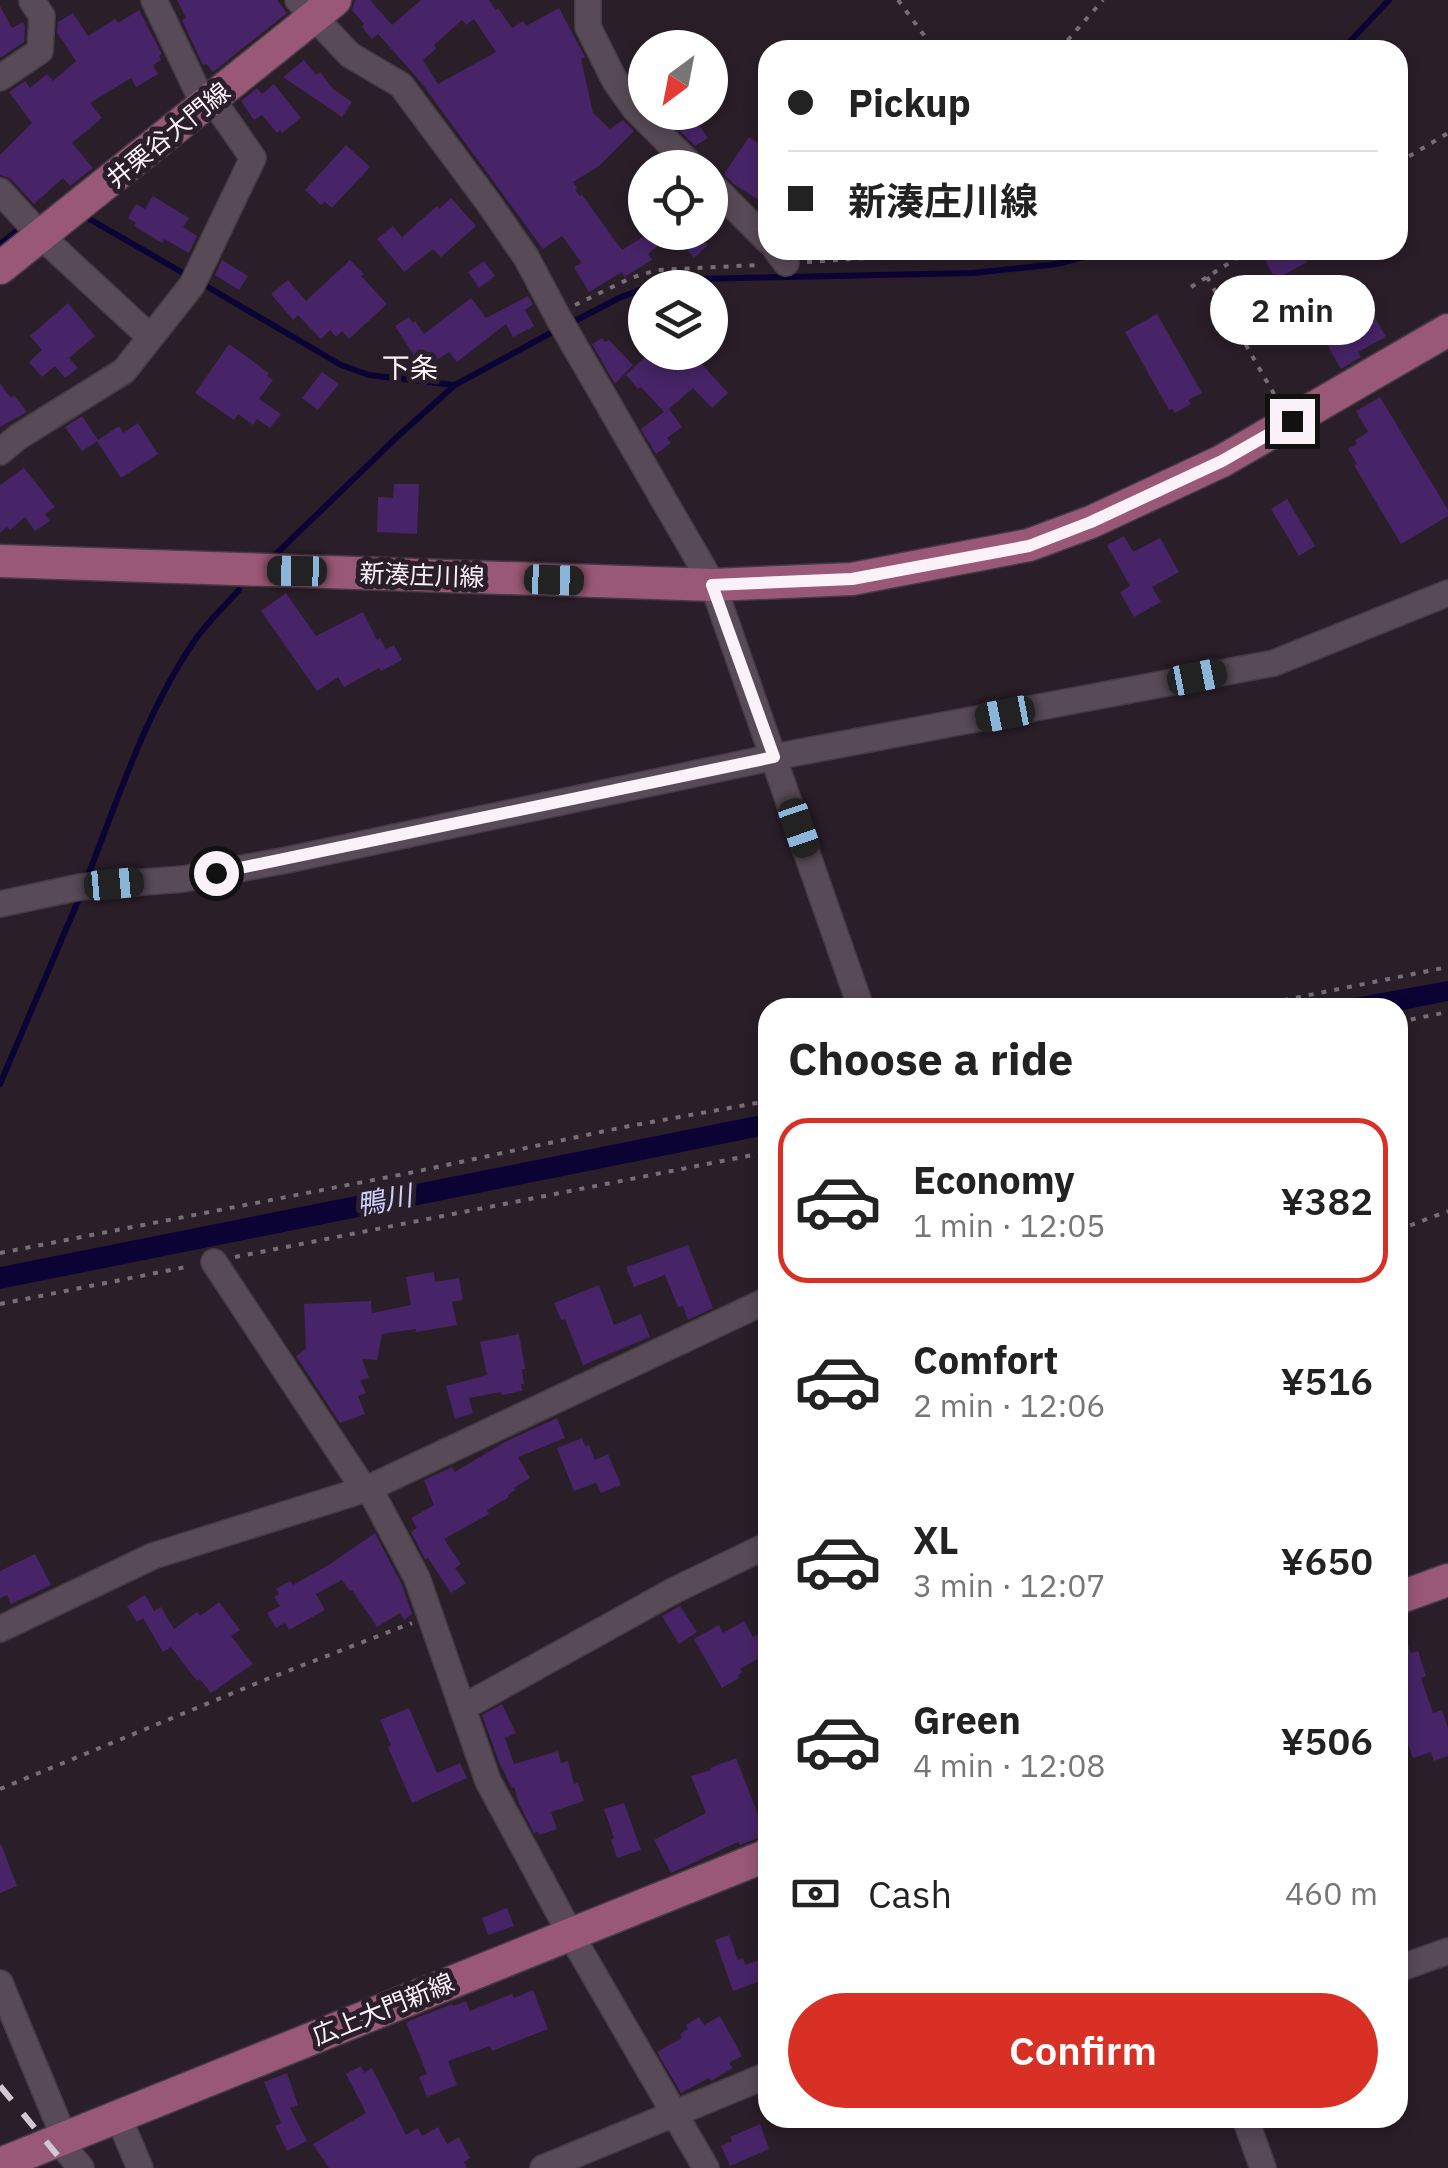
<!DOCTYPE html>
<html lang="en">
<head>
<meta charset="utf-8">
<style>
  body { margin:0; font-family:"IBM Plex Sans","Noto Sans JP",sans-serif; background:#f2f2f2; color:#222; height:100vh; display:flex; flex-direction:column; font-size:38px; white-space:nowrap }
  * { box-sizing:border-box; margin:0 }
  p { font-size:32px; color:#767676 }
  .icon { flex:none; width:55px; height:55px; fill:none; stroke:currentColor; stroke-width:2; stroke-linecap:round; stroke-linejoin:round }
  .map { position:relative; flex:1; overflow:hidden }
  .sheet { position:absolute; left:758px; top:998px; width:650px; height:1130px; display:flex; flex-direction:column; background:#fff; border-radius:30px; box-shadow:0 5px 15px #0003 }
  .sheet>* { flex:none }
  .guide { position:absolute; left:758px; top:40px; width:650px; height:220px; border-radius:30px; box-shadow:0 5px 15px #0003; display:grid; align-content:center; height:220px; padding:0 30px; background:#fff }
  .needle { width:65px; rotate:212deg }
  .buttons { position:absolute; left:628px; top:30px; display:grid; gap:20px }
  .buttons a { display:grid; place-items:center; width:100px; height:100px; border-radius:50%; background:#fff; box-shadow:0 5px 15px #0003; font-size:50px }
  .end { position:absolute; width:45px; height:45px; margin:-22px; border:12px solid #fbf2f9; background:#111; box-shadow:0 0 0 5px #111 }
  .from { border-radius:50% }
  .bubble { position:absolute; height:70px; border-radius:35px; background:#fff; box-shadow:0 5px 15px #0003; font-size:32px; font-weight:600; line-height:70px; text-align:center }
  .car { position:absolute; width:30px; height:60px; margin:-30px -15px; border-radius:12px; box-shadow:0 0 8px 2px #0007; background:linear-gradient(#222 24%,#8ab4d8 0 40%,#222 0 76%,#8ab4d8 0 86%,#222 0) }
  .guide b { display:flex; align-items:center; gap:35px; height:95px; font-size:38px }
  .guide b+b { border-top:2px solid #e0e0e0 }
  .guide i { width:25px; height:25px; background:#222 }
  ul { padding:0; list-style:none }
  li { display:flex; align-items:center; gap:30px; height:165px; margin:0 20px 15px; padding:0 10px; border:5px solid transparent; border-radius:30px }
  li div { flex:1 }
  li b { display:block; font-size:38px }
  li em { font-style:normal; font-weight:600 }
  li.selected { border-color:#d93025 }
  li>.icon { width:90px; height:90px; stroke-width:1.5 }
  h2 { padding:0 30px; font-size:45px; line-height:120px }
  .pay { display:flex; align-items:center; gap:25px; height:110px; padding:0 30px; font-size:38px }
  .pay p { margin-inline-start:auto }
  .cta { display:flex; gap:20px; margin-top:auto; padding:20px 30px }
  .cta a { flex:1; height:115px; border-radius:60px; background:#d93025; color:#fff; font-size:40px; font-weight:600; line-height:115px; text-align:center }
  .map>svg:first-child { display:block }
  .water { fill:#0b0334 }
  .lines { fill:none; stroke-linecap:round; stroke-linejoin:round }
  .stream { stroke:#0b0334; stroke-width:6 }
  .building { fill:#462467; fill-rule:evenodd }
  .minor-casing { stroke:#453b44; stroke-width:28 }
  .major-casing { stroke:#453b44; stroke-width:35 }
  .path { stroke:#786e77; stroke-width:4; stroke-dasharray:5 8; stroke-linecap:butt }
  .minor { stroke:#584a56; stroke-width:25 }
  .major { stroke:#995875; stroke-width:32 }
  .rail { stroke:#d2c8d0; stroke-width:6; stroke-dasharray:18 18; stroke-linecap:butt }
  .route { stroke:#fbf2f9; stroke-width:12 }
  .labels { text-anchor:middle; stroke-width:10; stroke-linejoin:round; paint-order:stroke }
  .street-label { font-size:25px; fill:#fbf2f9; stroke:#2a1e29 }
  .neighbourhood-label { font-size:28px; fill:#fbf2f9; stroke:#2a1e29 }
  .water-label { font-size:28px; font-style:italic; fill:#ccd2fb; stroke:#2a1e29 }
</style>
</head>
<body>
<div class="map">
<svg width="1448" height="2168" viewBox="0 0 1448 2168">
  <rect width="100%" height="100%" fill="#2a1e29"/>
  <path class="water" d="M1448,981V1001L1398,1011V1008L1305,1007Z
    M767,1114V1135L0,1289V1267Z"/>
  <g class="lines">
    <path class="stream" d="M1342,50L1389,0
      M86,217L190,277
      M0,244L18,230
      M201,283L341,365L369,375L454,385
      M645,288L655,284L693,279L973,273L1057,264L1110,250
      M569,324L619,298L645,288
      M274,556L397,437L455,385L558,329
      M87,878C118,799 145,714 193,643C205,624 224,607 239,590
      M0,1084L81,894"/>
  </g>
  <path class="building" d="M177,0H277L287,13L213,72L207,64L203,65L182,20L186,18Z
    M355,0H370L392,25L421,0H489L496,10L498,8L512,28L523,21L526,26L559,8L585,57L581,59L593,113L610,129L623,120L634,131L599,166L573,182L577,188L575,190L580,196L582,195L622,250L651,232H705L700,236L708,245L694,258L686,248L683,251L669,236L648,254L652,260L624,277L622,272L589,292L574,267L582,263L562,236L543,249L420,81L378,34L372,39L362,27L364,24L352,10ZM474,19L496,52L438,84L423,60L436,49L434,45L462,20L466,25Z
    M0,6L12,28L23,22L25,26L24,42L0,58Z
    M139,10L162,54L159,56L161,60L153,65L158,74L136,87L131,78L90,103L102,118L72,143L93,168L70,186L63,178L34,204L11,179L0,175V155L32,123L9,92L25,81L30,88L47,74L53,81L76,61L57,32L58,22L73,13L88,36L115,19L118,23Z
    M304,60L316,75L320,72L333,89L352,102L342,117L283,77Z
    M274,84L301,118L282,133L280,130L277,133L262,115L254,120L241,101L257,88L262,94Z
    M667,112H690L708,138L695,146L680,131Z
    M749,137L768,149V183L757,199L734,184L724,174Z
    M346,145L370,167L332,208L325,202L321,205L305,190Z
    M153,196L189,218L183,227L197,236L189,253L164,239L162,243L134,226L136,223L128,218L136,204L145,209Z
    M451,198L476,226L441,257L433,249L404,272L377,239L393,226L402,237L437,206L439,209Z
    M1260,250H1301L1307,262L1278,278L1275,274L1273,275Z
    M222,260L248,276L239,290L215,275Z
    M350,260L364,274L361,276L387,304L349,339L342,331L336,337L330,330L321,339L298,315L293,320L271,294L288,280L306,301Z
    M484,261L495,276L479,288L468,272Z
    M528,296L533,304L525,310L534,326L513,337L506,324L457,362L449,352L430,364L427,360L420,365L395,326L409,317L413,323L415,321L424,334L471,298L486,318Z
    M68,303L95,336L69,358L78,368L65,378L55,366L42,377L29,362L42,350L30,336Z
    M1350,307L1357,319L1371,311L1386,337L1358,352L1361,357L1341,369L1316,325Z
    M1157,314L1202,393L1188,400L1191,404L1175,413L1172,409L1169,410L1125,332Z
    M602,338L605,342L609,340L633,365L615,384L592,344Z
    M229,344L269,373L267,376L273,380L259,399L281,414L270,428L257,419L253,425L238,414L234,420L195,393Z
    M650,352H680L693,367L699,361L728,393L712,408L693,388L669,409L682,427L667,438L671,443L656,454L641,429L664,412L641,387L638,389L626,375Z
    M322,372L339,384L318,410L302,398Z
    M0,383L11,398L14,395L27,412L0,427Z
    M1380,397L1448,510V516L1401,544L1354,465L1357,464L1348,449L1357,444L1355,440L1368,432L1356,411Z
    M82,416L98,440L119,426L123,433L138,423L158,454L121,478L97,441L82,451L65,427Z
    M24,468L55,507L45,514L50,521L35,531L25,517L10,530L7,527L0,533V485Z
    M394,484H419L417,534L377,532L378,497L393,498Z
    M1287,499L1315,546L1299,556L1271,509Z
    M1124,536L1133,552L1160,538L1179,572L1152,587L1161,602L1134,617L1120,592L1130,586L1107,545Z
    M286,593L316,636L363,612L377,640L380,638L386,649L394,645L402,660L381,671L379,668L344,687L338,677L317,691L261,611Z
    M688,1245L713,1308L688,1320L683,1306L678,1307L665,1275L634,1287L626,1267Z
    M434,1272L435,1282L459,1278L463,1300L452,1302L457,1325L416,1332V1329L382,1334L377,1360L362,1359L369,1378L360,1380L366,1393L358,1396L365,1414L340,1423L296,1356L306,1349L304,1304L371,1301L372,1313L411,1305L406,1277Z
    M599,1285L614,1325L641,1314L650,1337L583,1365L565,1319L561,1320L554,1303Z
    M519,1334L525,1369H522L524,1384H521L522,1391L502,1395L501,1392L469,1398L473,1413L455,1419L446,1386L487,1375L480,1342Z
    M557,1418L565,1438L518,1457L530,1478L514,1488L515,1490L508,1495L509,1497L487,1510L489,1514L444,1539L461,1564L455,1568L466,1583L451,1593L428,1558L425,1559L411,1532L417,1528L411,1518L434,1505L424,1480L452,1467L455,1472L505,1442Z
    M582,1438L585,1446L589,1445L595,1460L608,1454L621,1485L601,1493L596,1483L574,1491L557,1448Z
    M375,1533L402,1585L412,1614L404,1620L400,1613L377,1627L352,1590L350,1591L342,1580L316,1594L325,1610L289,1630L285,1623L276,1628L267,1613L280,1606L274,1597L279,1594L276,1589L290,1581L293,1585L327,1566Z
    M35,1554L51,1585L11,1604L7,1595L0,1598V1571Z
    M145,1595L154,1611L161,1607L174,1629L197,1612L200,1616L219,1602L240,1630L231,1636L253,1664L211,1693L200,1679L197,1681L171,1647L163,1652L143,1618L137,1622L127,1606Z
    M680,1606L697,1632L679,1644L662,1616Z
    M744,1621L753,1637L757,1635L768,1653L740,1669L742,1672L738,1675L739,1678L722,1688L694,1639L719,1625L723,1633Z
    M1398,1621L1411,1653L1418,1651L1426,1676L1421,1678L1433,1713L1442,1710L1448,1728V1756L1434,1761L1431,1752L1413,1758L1398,1713Z
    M502,1704L516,1733L505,1738L514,1764L558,1751L561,1763L568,1761L574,1784L578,1783L584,1801L551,1812L557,1829L539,1835L538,1832L534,1833L519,1804L514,1787L512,1788L499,1762L482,1715Z
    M409,1708L437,1773L460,1763L467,1778L412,1803L388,1747L391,1745L380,1720Z
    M736,1758L761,1822L758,1823L763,1836L740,1845L738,1842L671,1873L654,1840L706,1813L691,1776L711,1770L710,1768Z
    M624,1803L641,1850L617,1858L611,1840L614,1838L604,1809Z
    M1,1844L17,1886L0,1893V1845Z
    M507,1908L514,1926L488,1935L482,1918Z
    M729,1935L738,1960L743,1958L745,1965L759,1960L766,1979L733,1991L715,1940Z
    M533,1990L548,2029L492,2051L490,2046L448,2061L457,2085L427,2097L419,2077L427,2074L406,2022L452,2004L453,2006L466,2001L470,2011L512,1994L514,1998Z
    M720,2016L742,2056L729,2063L733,2068L711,2081L709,2078L681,2093L657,2052L682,2038L680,2034L688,2029L686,2025L699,2017L704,2025Z
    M361,2066L364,2073L372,2068L406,2135L418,2128L422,2136L438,2127L447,2144L459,2137L470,2158L464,2162L467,2168H329L313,2144L366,2113L346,2074Z
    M287,2073L298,2105L290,2108L307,2141L287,2151L275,2126L281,2123L264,2082Z
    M760,2124L769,2149L730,2166L721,2146L732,2141L730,2137Z"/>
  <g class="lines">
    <g class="minor-casing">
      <path id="minor" d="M154,0L204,105
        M298,0L350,55L401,85L488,202L526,257L559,319L713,585L861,1008
        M588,0V27L615,81L635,109L694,168
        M0,78L40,51L42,16L32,1L34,0
        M710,183L768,241
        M0,191L41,236L150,337
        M776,250L786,263
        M0,452L18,437L124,371L192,285L253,158L212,99
        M0,904L80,887L183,879L282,861L774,757L1274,663L1448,593
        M214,1262L364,1489
        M369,1488L417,1578L488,1781L571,1935L706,2168
        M0,1629L153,1556L369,1488L768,1300
        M462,1708L675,1590L768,1545
        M1398,1969L1448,1951
        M0,1983L64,2137
        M118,2116L140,2168
        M1245,2118L1263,2168
        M58,2140L81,2168
        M543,2168L768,2075"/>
    </g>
    <g class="major-casing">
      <path id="major" d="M0,268L335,0
        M0,561L713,585L852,579L1029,545L1091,522L1222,461L1448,330
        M1398,1598L1448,1580
        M0,2164L768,1855"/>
    </g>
    <path class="path" d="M898,0L935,50
      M1059,50L1103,0
      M1398,163L1448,133
      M807,262L987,250
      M1207,277L1278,401
      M1191,287L1250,250
      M575,305L631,278L657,270L758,265
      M1245,1008L1448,967
      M1398,1022L1448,1012
      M1398,1230L1448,1211
      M0,1253L409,1173L624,1127L768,1101
      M235,1257L768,1152
      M0,1304L191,1266
      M0,1789L267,1679L412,1623"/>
    <use href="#minor" class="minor"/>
    <use href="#major" class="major"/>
    <path class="rail" d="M0,2086L68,2168"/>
  </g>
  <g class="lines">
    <path class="route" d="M216,873L774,757L712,585L852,579L1029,546L1091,522L1222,461L1292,421"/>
  </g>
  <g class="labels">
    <g class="street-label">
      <text transform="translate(168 135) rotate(-39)" y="9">井栗谷大門線</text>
      <text transform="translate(422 575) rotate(2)" y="9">新湊庄川線</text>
      <text transform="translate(383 2009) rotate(-22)" y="9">広上大門新線</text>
    </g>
    <g class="neighbourhood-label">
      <text x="410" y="378">下条</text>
    </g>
    <g class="water-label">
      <text transform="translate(384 1200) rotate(-11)" y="10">鴨川</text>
    </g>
  </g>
</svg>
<div class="buttons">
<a><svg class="needle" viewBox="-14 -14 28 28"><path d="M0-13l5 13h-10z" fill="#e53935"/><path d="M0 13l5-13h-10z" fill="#767676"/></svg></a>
<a><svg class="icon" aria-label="locate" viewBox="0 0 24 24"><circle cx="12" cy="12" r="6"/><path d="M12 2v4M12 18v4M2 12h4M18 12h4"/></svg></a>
<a><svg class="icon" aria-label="layers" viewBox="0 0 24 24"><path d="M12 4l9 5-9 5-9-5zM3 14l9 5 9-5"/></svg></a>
</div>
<i class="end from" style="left:216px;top:873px"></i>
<i class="end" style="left:1292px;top:421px"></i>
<div class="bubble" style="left:1210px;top:275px;width:165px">2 min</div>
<i class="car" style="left:297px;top:571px;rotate:271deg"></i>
<i class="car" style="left:554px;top:580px;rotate:92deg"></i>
<i class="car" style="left:1197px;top:677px;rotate:79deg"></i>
<i class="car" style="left:1005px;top:714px;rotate:259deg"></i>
<i class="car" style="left:799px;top:828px;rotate:161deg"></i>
<i class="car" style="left:114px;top:884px;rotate:85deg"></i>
<div class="guide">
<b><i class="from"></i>Pickup</b>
<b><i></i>新湊庄川線</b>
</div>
<section class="sheet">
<h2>Choose a ride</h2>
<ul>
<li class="selected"><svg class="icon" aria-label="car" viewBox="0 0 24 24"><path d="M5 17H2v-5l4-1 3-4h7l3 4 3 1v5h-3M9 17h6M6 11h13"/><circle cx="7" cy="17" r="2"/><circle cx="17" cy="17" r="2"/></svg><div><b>Economy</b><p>1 min · 12:05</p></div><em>¥382</em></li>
<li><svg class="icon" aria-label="car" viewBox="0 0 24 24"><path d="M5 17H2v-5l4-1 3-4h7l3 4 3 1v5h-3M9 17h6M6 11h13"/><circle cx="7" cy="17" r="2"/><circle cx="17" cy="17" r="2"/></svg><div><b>Comfort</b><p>2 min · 12:06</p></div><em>¥516</em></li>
<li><svg class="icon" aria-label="car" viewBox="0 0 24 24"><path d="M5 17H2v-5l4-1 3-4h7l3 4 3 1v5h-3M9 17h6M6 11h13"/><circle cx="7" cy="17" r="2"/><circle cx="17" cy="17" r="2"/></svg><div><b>XL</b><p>3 min · 12:07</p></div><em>¥650</em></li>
<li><svg class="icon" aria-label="car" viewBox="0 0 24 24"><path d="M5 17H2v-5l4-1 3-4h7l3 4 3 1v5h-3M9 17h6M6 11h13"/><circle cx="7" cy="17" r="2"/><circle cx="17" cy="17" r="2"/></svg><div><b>Green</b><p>4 min · 12:08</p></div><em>¥506</em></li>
</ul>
<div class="pay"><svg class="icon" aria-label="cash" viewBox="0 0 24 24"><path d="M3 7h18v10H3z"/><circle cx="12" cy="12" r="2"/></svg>Cash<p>460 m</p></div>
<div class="cta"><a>Confirm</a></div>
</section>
</div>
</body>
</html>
